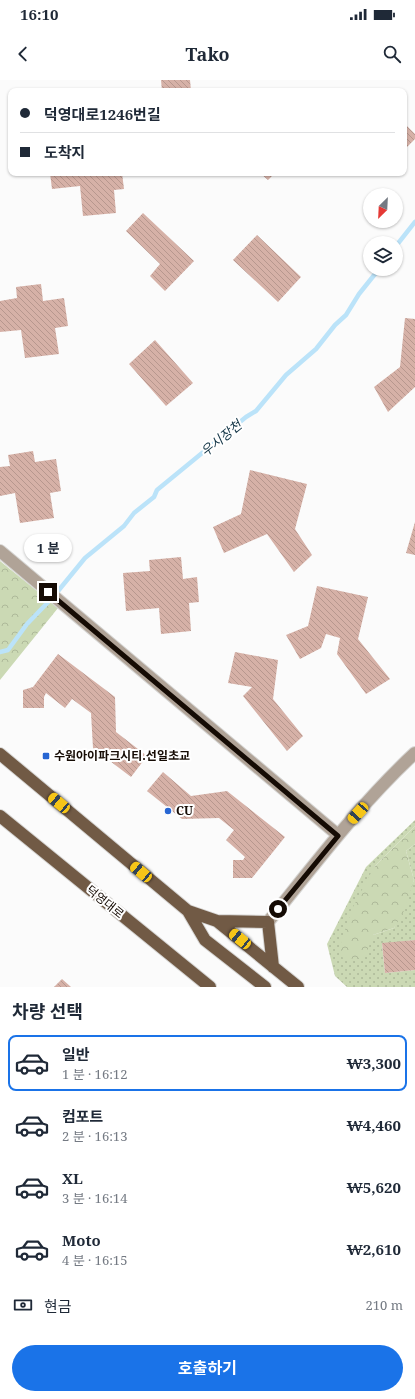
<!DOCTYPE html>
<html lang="ko">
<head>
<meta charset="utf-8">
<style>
  body { margin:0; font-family:"Noto Serif","Noto Sans KR",serif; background:#f6f6f7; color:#1f2937; height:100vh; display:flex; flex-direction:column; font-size:15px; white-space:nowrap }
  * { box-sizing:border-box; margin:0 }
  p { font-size:13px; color:#747a83 }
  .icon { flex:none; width:22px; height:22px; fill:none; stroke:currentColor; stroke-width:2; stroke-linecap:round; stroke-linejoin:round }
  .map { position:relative; height:907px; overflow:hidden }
  .sheet { display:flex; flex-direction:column; background:#fff; flex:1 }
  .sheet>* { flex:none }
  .hud { position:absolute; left:8px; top:8px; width:399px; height:88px; border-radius:8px; box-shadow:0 1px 3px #0004; display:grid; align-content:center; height:88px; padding:0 12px; background:#fff }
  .needle { width:26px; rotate:204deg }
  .buttons { position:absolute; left:363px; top:108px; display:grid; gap:8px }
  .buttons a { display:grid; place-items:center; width:40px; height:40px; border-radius:50%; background:#fff; box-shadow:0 1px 3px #0004; font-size:20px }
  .end { position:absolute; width:18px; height:18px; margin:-9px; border:5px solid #150b04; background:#fff; box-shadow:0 0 0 2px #fff }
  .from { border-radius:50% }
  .bubble { position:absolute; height:28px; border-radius:14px; background:#fff; box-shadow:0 1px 3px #0004; font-size:13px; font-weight:700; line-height:28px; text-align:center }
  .car { position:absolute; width:12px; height:24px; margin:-12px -6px; border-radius:5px; box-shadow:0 0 3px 1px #0007; background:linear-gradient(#f5c518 24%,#345 0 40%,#f5c518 0 76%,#345 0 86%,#f5c518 0) }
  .hud b { display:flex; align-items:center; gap:14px; height:38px; font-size:15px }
  .hud b+b { border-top:1px solid #e0e1e3 }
  .hud i { width:10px; height:10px; background:#1f2937 }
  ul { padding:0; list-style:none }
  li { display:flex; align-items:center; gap:12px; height:56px; margin:0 8px 6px; padding:0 4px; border:2px solid transparent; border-radius:8px }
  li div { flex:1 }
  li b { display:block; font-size:15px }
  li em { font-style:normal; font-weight:700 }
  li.current { border-color:#1a73e8 }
  li>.icon { width:36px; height:36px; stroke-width:1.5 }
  h2 { padding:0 12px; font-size:18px; line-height:48px }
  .pay { display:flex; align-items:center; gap:10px; height:44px; padding:0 12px; font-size:15px }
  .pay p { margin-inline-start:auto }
  .primary-button { display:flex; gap:8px; margin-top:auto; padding:8px 12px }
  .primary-button a { flex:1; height:46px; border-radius:24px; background:#1a73e8; color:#fff; font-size:16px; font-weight:700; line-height:46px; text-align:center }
  .status { display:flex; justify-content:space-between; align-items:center; height:28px; padding:0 20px; background:#fff; direction:ltr }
  .status svg { height:11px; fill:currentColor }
  header { display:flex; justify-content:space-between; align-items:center; height:52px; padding:0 12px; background:#fff; font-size:18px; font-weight:700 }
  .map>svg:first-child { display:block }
  .grass { fill:url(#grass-dots) }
  .forest { fill:url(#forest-crowns) }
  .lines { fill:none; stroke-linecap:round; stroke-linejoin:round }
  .stream { stroke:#bbe3f9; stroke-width:4.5 }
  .building { fill:url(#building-back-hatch) }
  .minor-casing { stroke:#d6d5d3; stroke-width:14 }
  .major-casing { stroke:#d6d5d3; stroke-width:14 }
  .minor { stroke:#b0a397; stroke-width:12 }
  .major { stroke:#715a45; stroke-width:12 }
  .route { stroke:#150b04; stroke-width:5 }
  .poi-dot { fill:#2766d3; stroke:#fff; stroke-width:1.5 }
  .labels { text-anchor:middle; stroke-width:4; stroke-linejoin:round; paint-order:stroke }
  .poi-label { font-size:12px; font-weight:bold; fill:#150b04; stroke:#fff; text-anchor:start }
  .street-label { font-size:12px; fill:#150b04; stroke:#fff }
  .water-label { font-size:13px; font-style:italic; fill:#134; stroke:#fff }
</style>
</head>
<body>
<div class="status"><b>16:10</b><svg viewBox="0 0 49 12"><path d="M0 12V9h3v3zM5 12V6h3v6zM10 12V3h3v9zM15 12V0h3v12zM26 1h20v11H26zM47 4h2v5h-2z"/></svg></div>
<header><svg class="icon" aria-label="back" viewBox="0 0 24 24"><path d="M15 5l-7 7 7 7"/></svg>Tako<svg class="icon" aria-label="search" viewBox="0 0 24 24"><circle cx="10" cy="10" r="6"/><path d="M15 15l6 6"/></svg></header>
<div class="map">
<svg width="415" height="907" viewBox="0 0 415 907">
  <defs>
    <pattern id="grass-dots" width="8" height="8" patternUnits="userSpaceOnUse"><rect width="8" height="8" fill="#cbd9b4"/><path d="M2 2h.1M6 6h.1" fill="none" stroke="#adb999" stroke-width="1.8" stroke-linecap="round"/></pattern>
    <pattern id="forest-crowns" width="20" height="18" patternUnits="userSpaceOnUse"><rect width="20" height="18" fill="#cbd9b4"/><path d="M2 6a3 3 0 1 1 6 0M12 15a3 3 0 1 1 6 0" fill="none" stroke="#adb999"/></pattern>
    <pattern id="building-back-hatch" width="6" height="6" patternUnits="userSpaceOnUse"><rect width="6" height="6" fill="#d6b1a7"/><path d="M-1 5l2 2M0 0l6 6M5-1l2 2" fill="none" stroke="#b7978e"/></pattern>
  </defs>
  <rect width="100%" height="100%" fill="#fbfbfb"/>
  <path class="grass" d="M415,740V746L374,787L373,855L394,848L414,800L406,771L415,764V860L382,864L385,893L415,890V907H347L335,896L327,864L366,787Z"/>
  <path class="forest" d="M0,481L58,528L0,600Z
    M415,746V764L406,771L414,800L405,829L394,848L373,855L365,877L343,880L341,861L353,827L374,787Z"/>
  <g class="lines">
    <path class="stream" d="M396,166L415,142
      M0,572L8,570L27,544L54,516L85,478L124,446L134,433L154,417L157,410L246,337L256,331L286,295L316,269L335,245L346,235L359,214L379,189"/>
  </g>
  <path class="building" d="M161,0H190L191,11H162Z
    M404,43L415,54V59L404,70Z
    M50,93H122L124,109L114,110L116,133L83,136L80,106L52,109Z
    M260,93H275L268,100Z
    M143,133L194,181L165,211L150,196L160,184L126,151Z
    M257,155L301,197L278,222L233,180Z
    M41,204L43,221L64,218L68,246L55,248L59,274L25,278L21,250L0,252V221L17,218L16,207Z
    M405,238L415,239V307L388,332L374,307L400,287Z
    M155,260L193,303L166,326L129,284Z
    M33,371L35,382L56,379L61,411L50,413L54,438L20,443L15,413L0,416V387L10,386L8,375Z
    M250,390L307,404L295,449L312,475L294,492L267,454L224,473L213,447L241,434Z
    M415,442V475L406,473Z
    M181,477L183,499L197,497L199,522L189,523L191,551L161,554L159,528L126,531L123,493L150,491L149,480Z
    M317,506L368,517L358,559L390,599L366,614L337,574L340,558L326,554L321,568L300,579L286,555L308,546Z
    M235,572L278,580L273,619L303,656L287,671L243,616L252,607L228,603Z
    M58,574L115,617L116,652L147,676L131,697L93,668L91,633L72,619L65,628L46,613L44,617V628H23V610L33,607Z
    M163,692L191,716L227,711L285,757L252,798H233V780H243L245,777L226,760L234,750L219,738L182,739L147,711Z
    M415,860V890L385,893L382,863Z
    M62,899L71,907H54Z"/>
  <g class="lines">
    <g class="minor-casing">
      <path id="minor" d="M0,471L338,755
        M268,842C315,784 360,724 415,673"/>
    </g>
    <g class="major-casing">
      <path id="major" d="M0,674L188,831L217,841L298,907
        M0,736L210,907
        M188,831L205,860L265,907
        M217,841L268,842L273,887"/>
    </g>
    <use href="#minor" class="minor"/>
    <use href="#major" class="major"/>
  </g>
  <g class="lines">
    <path class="route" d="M48,512L338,756L278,829"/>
  </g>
  <g class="poi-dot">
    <rect x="42" y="672" width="8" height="8" rx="2"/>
    <circle cx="168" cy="731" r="4"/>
  </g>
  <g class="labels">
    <g class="poi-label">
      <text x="54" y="680">수원아이파크시티.선일초교</text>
      <text x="176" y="735">CU</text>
    </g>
    <g class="street-label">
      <text transform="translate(105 822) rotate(39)" y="4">덕영대로</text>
    </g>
    <g class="water-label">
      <text transform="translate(221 358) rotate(-39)" y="5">우시장천</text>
    </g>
  </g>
</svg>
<div class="buttons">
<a><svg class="needle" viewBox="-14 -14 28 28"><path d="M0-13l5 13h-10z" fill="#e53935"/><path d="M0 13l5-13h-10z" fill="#747a83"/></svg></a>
<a><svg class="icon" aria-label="layers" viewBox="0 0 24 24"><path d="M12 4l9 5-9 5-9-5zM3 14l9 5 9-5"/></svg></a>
</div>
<i class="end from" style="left:278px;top:829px"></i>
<i class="end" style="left:48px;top:512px"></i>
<div class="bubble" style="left:24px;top:454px;width:48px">1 분</div>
<i class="car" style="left:59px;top:723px;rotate:310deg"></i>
<i class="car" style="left:358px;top:733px;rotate:222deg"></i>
<i class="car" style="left:141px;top:792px;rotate:310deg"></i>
<i class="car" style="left:240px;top:859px;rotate:309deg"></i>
<div class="hud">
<b><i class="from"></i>덕영대로1246번길</b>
<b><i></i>도착지</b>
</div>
</div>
<section class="sheet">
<h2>차량 선택</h2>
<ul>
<li class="current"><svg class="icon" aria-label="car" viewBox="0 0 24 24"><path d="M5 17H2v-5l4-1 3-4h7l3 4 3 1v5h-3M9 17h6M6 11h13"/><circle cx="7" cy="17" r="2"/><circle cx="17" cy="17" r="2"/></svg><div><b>일반</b><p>1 분 · 16:12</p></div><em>₩3,300</em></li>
<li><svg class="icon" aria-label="car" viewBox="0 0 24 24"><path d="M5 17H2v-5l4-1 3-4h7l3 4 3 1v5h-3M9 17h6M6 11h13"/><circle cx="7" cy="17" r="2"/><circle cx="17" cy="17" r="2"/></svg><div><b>컴포트</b><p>2 분 · 16:13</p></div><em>₩4,460</em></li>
<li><svg class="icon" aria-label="car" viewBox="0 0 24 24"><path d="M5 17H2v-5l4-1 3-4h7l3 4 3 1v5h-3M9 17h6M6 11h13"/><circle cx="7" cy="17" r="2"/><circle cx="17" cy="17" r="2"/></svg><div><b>XL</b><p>3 분 · 16:14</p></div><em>₩5,620</em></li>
<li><svg class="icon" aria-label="car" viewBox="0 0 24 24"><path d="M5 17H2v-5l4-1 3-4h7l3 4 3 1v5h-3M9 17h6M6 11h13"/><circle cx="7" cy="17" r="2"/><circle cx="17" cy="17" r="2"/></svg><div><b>Moto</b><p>4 분 · 16:15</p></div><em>₩2,610</em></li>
</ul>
<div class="pay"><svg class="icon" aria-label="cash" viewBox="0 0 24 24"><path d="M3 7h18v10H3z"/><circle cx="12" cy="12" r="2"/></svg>현금<p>210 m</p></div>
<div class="primary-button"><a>호출하기</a></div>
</section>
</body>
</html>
